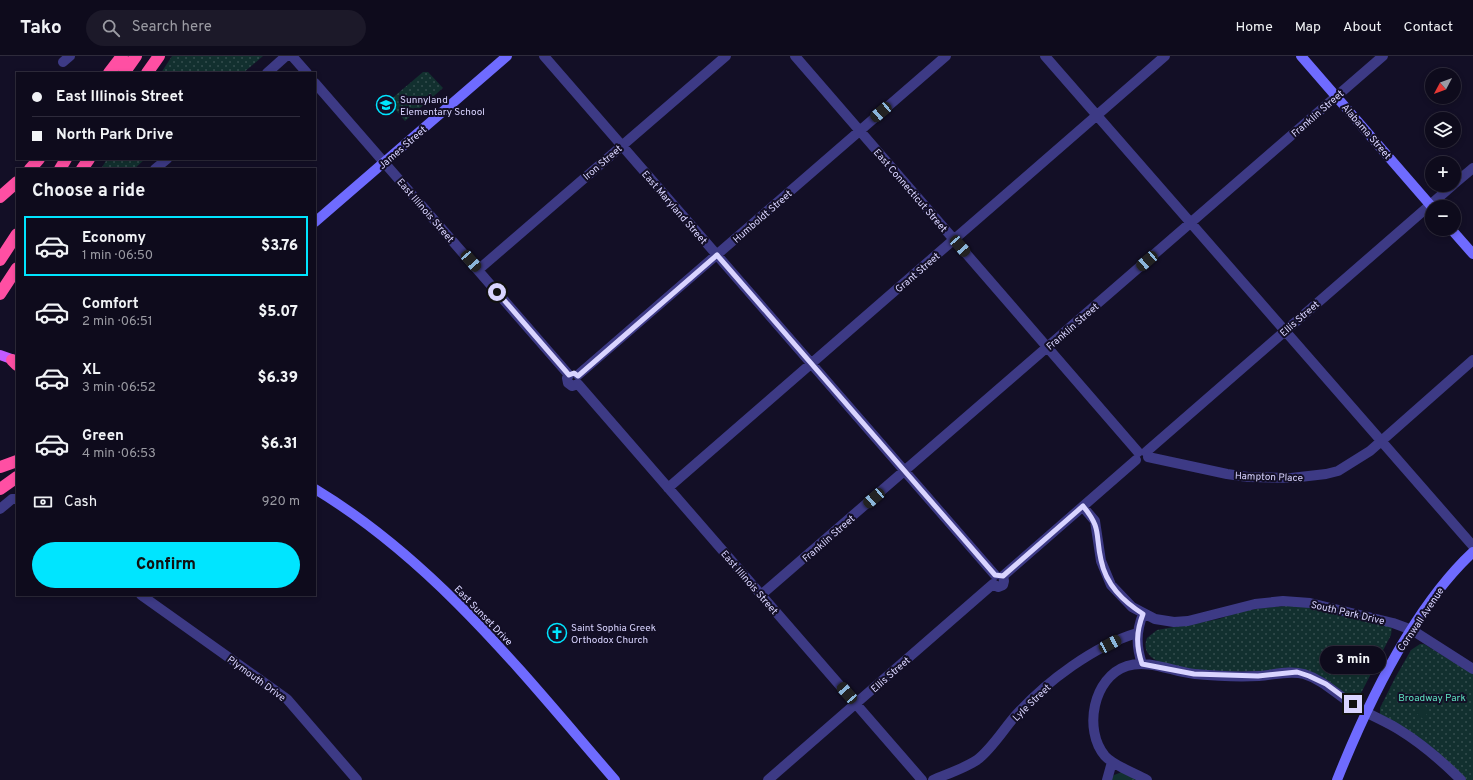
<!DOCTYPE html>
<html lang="en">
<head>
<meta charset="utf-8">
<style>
  body { margin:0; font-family:Overpass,sans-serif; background:#1c1929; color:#f1f3f6; height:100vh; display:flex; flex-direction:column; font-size:15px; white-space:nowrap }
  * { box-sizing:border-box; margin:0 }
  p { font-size:13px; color:#9b9ba3 }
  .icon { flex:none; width:22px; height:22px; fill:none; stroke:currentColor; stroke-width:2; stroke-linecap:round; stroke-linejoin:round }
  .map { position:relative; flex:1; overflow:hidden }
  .sheet { position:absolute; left:16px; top:112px; width:300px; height:428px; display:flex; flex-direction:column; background:#0e0b1c; border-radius:0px; box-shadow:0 2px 6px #0003,0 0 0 1px #2e2b3b }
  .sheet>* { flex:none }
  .top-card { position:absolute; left:16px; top:16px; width:300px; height:88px; border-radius:0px; box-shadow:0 2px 6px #0003,0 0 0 1px #2e2b3b; display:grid; align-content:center; height:88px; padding:0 16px; background:#0e0b1c }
  .needle { width:26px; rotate:229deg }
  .fabs { position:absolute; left:1425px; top:12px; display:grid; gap:8px }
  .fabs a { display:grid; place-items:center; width:36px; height:36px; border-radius:50%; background:#0e0b1c; box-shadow:0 2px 6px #0003,0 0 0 1px #2e2b3b; font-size:20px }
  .end { position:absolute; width:18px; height:18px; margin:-9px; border:5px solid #d9d4ff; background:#111; box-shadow:0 0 0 2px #111 }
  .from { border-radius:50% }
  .bubble { position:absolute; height:28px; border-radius:14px; background:#0e0b1c; box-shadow:0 2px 6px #0003,0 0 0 1px #2e2b3b; font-size:13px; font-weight:800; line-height:28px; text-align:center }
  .car { position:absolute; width:12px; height:24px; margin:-12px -6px; border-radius:5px; box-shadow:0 0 3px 1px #0007; background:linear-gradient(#222 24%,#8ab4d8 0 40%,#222 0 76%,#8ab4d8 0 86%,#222 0) }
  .top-card b { display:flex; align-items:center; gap:14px; height:38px; font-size:15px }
  .top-card b+b { border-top:1px solid #2e2b3b }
  .top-card i { width:10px; height:10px; background:#f1f3f6 }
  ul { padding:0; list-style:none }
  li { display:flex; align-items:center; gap:12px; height:60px; margin:0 8px 6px; padding:0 8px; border:2px solid transparent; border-radius:0px }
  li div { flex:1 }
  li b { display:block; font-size:15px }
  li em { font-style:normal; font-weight:800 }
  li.selected { border-color:#00e5ff }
  li>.icon { width:36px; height:36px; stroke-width:1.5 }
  h2 { padding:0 16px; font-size:18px; line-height:48px }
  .pay { display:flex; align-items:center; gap:10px; height:44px; padding:0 16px; font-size:15px }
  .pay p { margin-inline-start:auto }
  .primary-button { display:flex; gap:8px; margin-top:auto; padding:8px 16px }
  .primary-button a { flex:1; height:46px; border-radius:24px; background:#00e5ff; color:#111; font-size:16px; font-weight:800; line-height:46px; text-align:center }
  header { display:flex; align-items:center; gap:24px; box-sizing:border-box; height:56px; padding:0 20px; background:#0e0b1c; border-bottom:1px solid #2e2b3b }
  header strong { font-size:19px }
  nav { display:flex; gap:22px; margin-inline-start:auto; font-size:14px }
  .search { width:280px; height:36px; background:#1c1929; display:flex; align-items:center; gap:10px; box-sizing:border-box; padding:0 14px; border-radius:22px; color:#9b9ba3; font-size:15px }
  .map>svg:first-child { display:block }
  .grass { fill:url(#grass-tufts) }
  .park { fill:url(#park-dots) }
  .pitch { fill:#12302f }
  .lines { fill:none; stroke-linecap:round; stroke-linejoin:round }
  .street { stroke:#3d3a85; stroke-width:10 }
  .secondary { stroke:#6f6bff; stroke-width:10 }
  .primary { stroke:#c25bff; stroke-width:10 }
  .highway { stroke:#ff4fa3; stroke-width:12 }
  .route { stroke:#d9d4ff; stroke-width:5 }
  .labels { text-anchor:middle; stroke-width:4; stroke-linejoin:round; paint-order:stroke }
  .poi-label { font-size:10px; fill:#d9d4ff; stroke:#130f26; text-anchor:start }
  .street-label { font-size:10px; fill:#d9d4ff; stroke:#130f26 }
  .park-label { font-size:10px; fill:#5fe0c0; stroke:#130f26 }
</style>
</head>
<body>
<header>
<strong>Tako</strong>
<div class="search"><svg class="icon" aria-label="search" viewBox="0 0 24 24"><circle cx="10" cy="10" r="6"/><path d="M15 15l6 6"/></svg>Search here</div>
<nav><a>Home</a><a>Map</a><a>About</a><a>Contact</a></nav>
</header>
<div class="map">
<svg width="1473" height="724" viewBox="0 0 1473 724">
  <defs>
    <pattern id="grass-tufts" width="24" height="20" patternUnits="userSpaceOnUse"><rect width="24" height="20" fill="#12302f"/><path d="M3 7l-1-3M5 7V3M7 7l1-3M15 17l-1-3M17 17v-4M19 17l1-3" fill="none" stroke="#344d4e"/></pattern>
    <pattern id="park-dots" width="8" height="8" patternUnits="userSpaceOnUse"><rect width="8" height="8" fill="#12302f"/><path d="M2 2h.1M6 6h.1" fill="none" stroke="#344d4e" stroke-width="1.8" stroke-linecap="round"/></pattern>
  </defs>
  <rect width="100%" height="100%" fill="#130f26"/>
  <path class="grass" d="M1122,716L1138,724H1111L1114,719Z"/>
  <path class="park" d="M172,0H263L243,17H161Z
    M423,16H428L443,32L405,65L390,47V44Z
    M107,103H145L134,113H101Z
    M1298,549L1392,571L1391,579L1359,641C1347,646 1334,626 1323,622C1315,619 1277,615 1268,615C1247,615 1131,623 1147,582L1157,574L1219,563L1238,556L1261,552Z
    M1420,588H1424L1473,618V724H1466L1445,704L1380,658V652L1395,622L1411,594Z"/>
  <path class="pitch" d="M1425,649L1429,655L1423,663L1416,657L1421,650Z"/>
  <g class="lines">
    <path class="street" d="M292,0L307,17
      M544,0L995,519
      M795,0L1138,396
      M1045,0L1473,490
      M63,6L70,0
      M267,17L286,0
      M315,27L569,319
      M155,113L167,103
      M1454,128L1473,112
      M478,214L726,0
      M569,319L567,322L568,327L572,330L578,328
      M578,319L946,0
      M578,328L922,724
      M1146,396L1453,129
      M1148,401L1227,418L1248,421L1291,422L1326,418L1338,415L1370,395L1473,304
      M668,432L1165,0
      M1083,451L1095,465L1101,505L1111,529L1132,551L1155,563L1174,566L1188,565L1255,548L1283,545L1310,547L1393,567L1412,574L1473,613
      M0,453L12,443H17
      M1003,520L1136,404
      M993,528L998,531L1003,529L1004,525L1003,520
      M141,539L287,643L357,724
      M761,539L1383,0
      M1142,608C1136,590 1136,576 1143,558
      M768,724L993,528
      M933,724C947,718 965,712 977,704C992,693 1005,671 1017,658C1047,625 1094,590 1137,577
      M1107,724L1112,706
      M1147,724C1135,717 1114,710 1105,700C1083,674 1093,621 1127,610C1149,603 1173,616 1195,618C1216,620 1238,621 1259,620C1274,619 1289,614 1304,618C1323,624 1336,638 1352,648C1367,658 1383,664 1398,673C1421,687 1442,705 1461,724"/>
    <path class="secondary" d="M1301,0L1432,151
      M315,166L507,0
      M1451,173L1473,198
      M315,433C436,506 524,619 615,724
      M1337,724C1367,649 1413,552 1473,496"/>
    <path class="primary" d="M0,299L17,305"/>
    <path class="highway" d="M109,17L122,0
      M124,17L136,0
      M147,17L159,0
      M30,113L39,103
      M60,113L66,103
      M82,113L89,103
      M0,141L17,126
      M0,204L17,178
      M0,238L17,212
      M12,304L17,309
      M0,411L17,405
      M0,433L17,421"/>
  </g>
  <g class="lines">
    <path class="route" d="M497,236L569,319L574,317L578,320L717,199L995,519L1003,520L1083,450C1102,473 1095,478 1101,504C1106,529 1123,545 1143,558C1136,576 1136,590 1142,608L1194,618L1258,620L1297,616L1309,620L1326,628L1353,648"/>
  </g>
  <defs>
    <g id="school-ring" transform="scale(1)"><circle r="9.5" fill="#130f26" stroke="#00e5ff" stroke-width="1.5"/><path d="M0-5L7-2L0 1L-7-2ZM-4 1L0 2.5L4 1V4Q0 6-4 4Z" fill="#00e5ff"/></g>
    <g id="church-ring" transform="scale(1)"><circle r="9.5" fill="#130f26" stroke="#00e5ff" stroke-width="1.5"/><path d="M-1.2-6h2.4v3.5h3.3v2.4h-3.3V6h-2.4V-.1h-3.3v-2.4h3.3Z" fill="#00e5ff"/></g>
  </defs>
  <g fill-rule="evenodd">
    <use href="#school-ring" x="386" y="49"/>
    <use href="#church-ring" x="557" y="577"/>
  </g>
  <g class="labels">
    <g class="poi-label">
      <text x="400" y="47">Sunnyland<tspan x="400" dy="12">Elementary School</tspan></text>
      <text x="571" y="575">Saint Sophia Greek<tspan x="571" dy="12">Orthodox Church</tspan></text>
    </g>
    <g class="street-label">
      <text transform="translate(1317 57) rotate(-41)" y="4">Franklin Street</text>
      <text transform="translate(1367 75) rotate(49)" y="4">Alabama Street</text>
      <text transform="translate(402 91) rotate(-41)" y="4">James Street</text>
      <text transform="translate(602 106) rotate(-41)" y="4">Iron Street</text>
      <text transform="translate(911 134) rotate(49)" y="4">East Connecticut Street</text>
      <text transform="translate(675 151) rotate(49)" y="4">East Maryland Street</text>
      <text transform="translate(426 154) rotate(49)" y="4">East Illinois Street</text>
      <text transform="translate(762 160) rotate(-41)" y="4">Humboldt Street</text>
      <text transform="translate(917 216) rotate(-41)" y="4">Grant Street</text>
      <text transform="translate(1299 262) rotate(-41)" y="4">Ellis Street</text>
      <text transform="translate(1072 270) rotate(-41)" y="4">Franklin Street</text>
      <text transform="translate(1269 420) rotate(2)" y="4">Hampton Place</text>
      <text transform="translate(828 482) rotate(-41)" y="4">Franklin Street</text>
      <text transform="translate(750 526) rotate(49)" y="4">East Illinois Street</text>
      <text transform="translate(1348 556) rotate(13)" y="4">South Park Drive</text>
      <text transform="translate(484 559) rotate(46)" y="4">East Sunset Drive</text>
      <text transform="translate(1420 563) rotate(-56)" y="4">Cornwall Avenue</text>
      <text transform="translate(890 618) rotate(-41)" y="4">Ellis Street</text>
      <text transform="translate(257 622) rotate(36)" y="4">Plymouth Drive</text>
      <text transform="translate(1031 646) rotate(-44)" y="4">Lyle Street</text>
    </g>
    <g class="park-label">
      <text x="1432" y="645">Broadway Park</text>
    </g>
  </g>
</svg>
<div class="fabs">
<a><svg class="needle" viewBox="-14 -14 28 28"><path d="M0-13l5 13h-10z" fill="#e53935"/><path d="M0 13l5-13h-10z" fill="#9b9ba3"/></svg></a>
<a><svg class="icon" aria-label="layers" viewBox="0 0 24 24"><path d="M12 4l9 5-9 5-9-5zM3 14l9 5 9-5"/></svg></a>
<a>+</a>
<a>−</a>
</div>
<i class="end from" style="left:497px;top:236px"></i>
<i class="end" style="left:1353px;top:648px"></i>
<div class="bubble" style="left:1320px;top:590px;width:66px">3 min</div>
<i class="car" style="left:881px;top:56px;rotate:229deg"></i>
<i class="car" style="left:960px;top:190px;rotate:139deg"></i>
<i class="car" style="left:471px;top:205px;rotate:139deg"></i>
<i class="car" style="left:1147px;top:205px;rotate:229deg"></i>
<i class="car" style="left:874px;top:442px;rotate:229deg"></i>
<i class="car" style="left:1110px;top:588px;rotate:62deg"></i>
<i class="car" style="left:847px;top:637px;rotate:319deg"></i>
<div class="top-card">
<b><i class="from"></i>East Illinois Street</b>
<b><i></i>North Park Drive</b>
</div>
<section class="sheet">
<h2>Choose a ride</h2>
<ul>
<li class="selected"><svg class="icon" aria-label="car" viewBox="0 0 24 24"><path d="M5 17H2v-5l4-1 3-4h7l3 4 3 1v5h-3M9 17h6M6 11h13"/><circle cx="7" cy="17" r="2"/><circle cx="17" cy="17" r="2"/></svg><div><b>Economy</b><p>1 min · 06:50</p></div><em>$3.76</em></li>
<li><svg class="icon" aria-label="car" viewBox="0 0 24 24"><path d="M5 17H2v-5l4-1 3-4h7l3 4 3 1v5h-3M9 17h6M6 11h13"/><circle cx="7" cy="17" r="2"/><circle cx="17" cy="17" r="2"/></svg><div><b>Comfort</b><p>2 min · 06:51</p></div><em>$5.07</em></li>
<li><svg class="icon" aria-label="car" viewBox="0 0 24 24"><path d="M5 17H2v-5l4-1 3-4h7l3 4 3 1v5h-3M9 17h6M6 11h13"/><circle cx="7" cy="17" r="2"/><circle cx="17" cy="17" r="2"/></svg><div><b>XL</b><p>3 min · 06:52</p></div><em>$6.39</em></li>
<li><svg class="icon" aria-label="car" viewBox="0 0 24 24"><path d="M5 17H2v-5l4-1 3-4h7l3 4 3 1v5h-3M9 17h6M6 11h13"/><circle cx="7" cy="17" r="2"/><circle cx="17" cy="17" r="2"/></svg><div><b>Green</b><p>4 min · 06:53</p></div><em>$6.31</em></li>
</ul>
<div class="pay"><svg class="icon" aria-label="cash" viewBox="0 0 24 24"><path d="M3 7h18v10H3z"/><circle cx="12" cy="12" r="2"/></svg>Cash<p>920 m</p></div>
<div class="primary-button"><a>Confirm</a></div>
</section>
</div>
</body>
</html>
